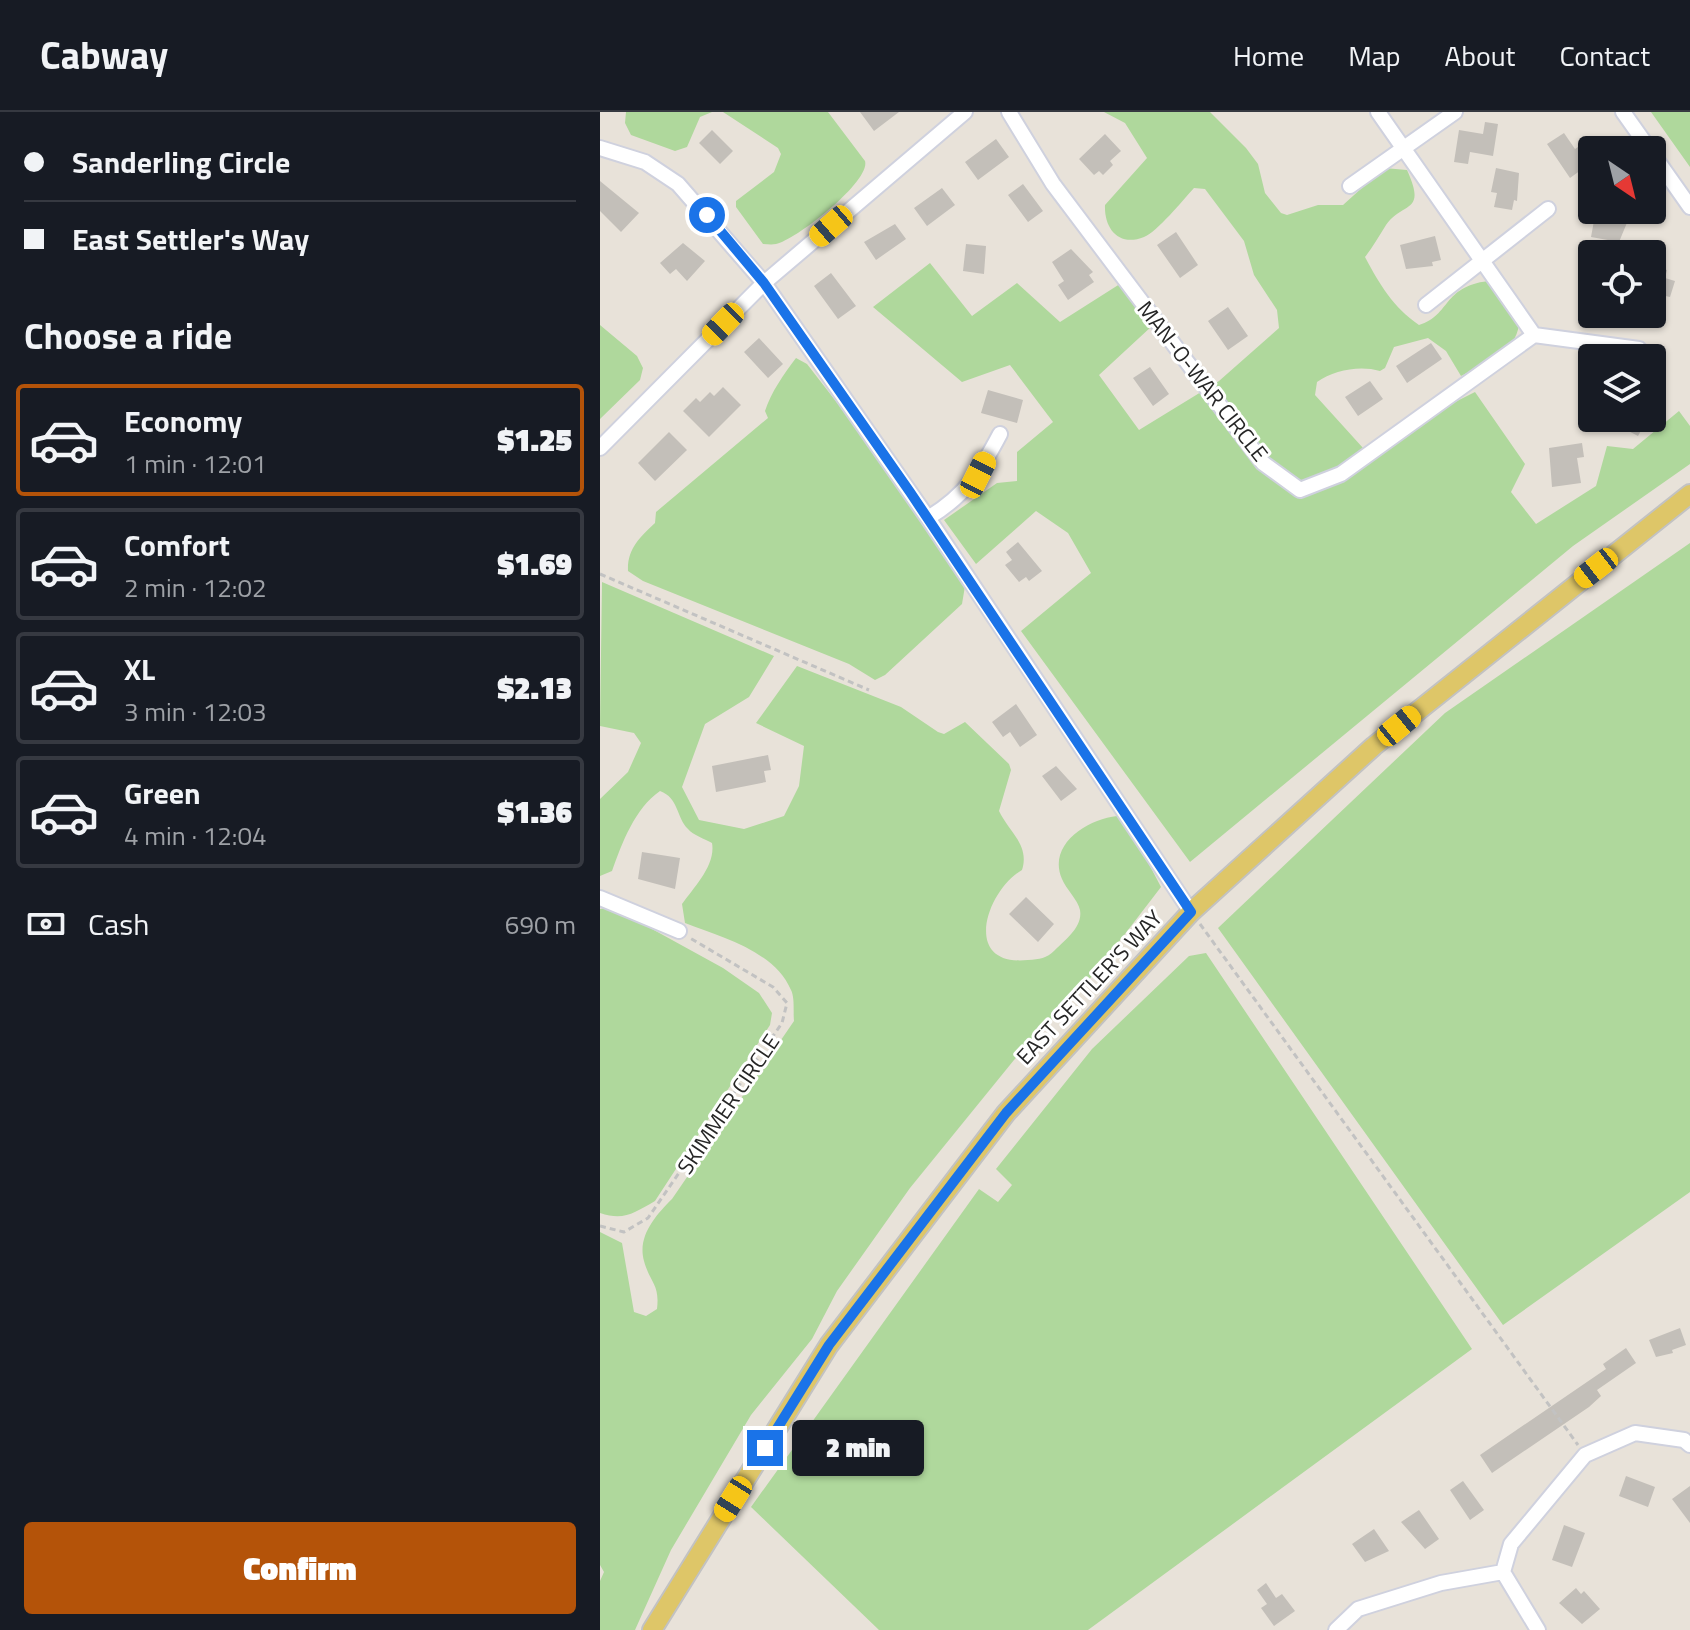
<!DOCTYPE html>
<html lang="en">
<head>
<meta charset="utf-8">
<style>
  body { margin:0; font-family:"Titillium Web",sans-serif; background:#242831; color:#f1f3f6; height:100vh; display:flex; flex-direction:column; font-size:30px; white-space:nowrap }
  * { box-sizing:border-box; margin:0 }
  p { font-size:26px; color:#9ea1a6 }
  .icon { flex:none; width:44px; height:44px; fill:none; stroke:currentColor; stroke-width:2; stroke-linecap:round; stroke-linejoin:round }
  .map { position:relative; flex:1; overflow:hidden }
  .side { display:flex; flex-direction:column; background:#171b24; width:600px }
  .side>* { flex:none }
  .banner { display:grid; align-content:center; height:176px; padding:0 24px; background:#171b24 }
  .needle { width:52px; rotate:145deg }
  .controls { position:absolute; left:978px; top:24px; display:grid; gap:16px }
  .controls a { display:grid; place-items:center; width:88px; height:88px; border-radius:8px; background:#171b24; box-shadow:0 2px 6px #0004; font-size:40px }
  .end { position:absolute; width:36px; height:36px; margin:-18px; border:10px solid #1a73e8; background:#fff; box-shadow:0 0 0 4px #fff }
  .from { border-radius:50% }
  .bubble { position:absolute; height:56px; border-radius:8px; background:#171b24; box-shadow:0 2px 6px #0004; font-size:26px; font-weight:800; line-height:56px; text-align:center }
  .car { position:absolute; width:24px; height:48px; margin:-24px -12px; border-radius:10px; box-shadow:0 0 6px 2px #0007; background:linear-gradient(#f5c518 24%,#345 0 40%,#f5c518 0 76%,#345 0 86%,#f5c518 0) }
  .banner b { display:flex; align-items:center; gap:28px; height:76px; font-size:30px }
  .banner b+b { border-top:2px solid #363941 }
  .banner i { width:20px; height:20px; background:#f1f3f6 }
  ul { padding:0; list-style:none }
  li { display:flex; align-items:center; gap:24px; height:112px; margin:0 16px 12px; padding:0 8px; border:4px solid #363941; border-radius:8px }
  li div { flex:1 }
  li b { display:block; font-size:30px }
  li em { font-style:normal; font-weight:800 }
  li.active { border-color:#b45309 }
  li>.icon { width:72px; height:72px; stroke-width:1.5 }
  h2 { padding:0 24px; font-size:36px; line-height:96px }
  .pay { display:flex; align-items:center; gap:20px; height:88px; padding:0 24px; font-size:30px }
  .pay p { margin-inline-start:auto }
  .button { display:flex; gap:16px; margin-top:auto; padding:16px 24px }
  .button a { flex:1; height:92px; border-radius:8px; background:#b45309; color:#fff; font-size:32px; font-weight:800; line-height:92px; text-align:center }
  header { display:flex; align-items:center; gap:48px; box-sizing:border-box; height:112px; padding:0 40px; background:#171b24; border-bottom:2px solid #363941 }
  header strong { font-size:38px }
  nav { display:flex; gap:44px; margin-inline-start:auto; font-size:28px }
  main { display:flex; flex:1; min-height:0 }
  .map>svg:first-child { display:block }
  .green { fill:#afd89c }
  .building { fill:#c3bfb9 }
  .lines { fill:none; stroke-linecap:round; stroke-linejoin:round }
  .minor-casing { stroke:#cfd1de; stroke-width:18 }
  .major-casing { stroke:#c2c2c2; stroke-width:22 }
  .path { stroke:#c2c2c2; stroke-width:3; stroke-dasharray:6 4; stroke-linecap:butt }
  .minor { stroke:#fff; stroke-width:14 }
  .major { stroke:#dec668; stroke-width:18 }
  .route { stroke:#1a73e8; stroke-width:10 }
  .labels { text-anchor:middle; stroke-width:6; stroke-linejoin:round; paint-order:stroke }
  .street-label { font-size:22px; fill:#262626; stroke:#fff }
</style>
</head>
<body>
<header>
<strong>Cabway</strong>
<nav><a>Home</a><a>Map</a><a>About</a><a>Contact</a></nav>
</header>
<main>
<section class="side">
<div class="banner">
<b><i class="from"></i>Sanderling Circle</b>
<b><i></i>East Settler's Way</b>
</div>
<h2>Choose a ride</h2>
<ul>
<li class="active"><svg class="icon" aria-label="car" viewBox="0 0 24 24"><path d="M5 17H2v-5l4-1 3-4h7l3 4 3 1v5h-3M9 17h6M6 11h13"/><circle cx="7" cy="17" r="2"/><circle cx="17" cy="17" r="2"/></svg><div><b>Economy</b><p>1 min · 12:01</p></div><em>$1.25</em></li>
<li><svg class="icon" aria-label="car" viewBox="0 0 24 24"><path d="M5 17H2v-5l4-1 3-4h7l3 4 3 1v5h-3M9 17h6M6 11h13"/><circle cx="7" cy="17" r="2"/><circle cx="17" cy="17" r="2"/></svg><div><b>Comfort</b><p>2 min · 12:02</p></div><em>$1.69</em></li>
<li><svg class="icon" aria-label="car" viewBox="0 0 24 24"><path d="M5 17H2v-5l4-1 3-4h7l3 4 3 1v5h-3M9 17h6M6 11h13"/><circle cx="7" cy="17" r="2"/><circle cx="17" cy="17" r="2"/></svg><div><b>XL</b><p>3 min · 12:03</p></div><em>$2.13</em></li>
<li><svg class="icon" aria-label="car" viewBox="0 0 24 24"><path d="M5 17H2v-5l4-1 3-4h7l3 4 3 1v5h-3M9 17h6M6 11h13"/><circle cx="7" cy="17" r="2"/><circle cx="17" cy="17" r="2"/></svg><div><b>Green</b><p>4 min · 12:04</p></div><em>$1.36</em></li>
</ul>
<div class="pay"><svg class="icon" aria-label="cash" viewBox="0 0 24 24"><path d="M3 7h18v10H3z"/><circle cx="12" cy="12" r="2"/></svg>Cash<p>690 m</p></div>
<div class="button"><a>Confirm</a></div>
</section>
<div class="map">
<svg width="1090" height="1518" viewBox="0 0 1090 1518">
  <rect width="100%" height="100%" fill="#e8e2d9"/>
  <path class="green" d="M26,0H112L100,5L87,35L75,39L31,23L25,11Z
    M123,0H228L265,49C271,69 196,128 176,132C171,133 167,132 163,132L136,95V89L174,60L181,42L178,36Z
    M504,0H610L646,36L658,52L665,81L681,101L687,103L718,93H743L784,56L807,58C827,102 803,89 786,113C779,124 773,135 765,145C780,173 793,195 819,213C851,203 842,175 888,169L919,212C916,241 884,252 861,264L846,239L828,226L794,235L785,256L780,259C760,253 734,258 717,270L715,283L763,336L875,280L925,352L911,380L936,412L996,374L1007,334L1033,337L1079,299L1090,314V352L973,434L590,750L421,519L491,461L468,421L436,399L376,452L344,408L397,371L417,369V340L453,310L410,253L362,270L273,195L330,151L372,204L417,171L460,210L523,170L552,214L499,263L539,318L619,269L679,216L677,198L654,163L644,129L605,77L594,76C583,88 557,120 544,125C519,135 504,117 505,93L547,46L525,11Z
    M1051,0H1090V55Z
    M0,213L37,244L43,256L40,268L0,307Z
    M196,246L207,252L259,319L365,474L362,492L285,563L275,568L249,552L43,469L28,459C27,437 40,425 55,411L56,400L168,306L165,299C171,280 184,262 196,246Z
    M1090,431V1080L903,1213L618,816L845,601Z
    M2,470L174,544L149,585L105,612L82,675L99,708L144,717L184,704L199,674L204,634L156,611L197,554L301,595L338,620L344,622L365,610L409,652L411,658L399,699C409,720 430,733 422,758C386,779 361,855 428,848C440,847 446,847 455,838C465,828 483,815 480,798C478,788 466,777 462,767C447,733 487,707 517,704L530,716L561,775L495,861L414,948L310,1076L237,1179L212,1227L151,1303L71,1438L35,1518H0V1469L4,1460L0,1453V1120L22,1131L34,1200L46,1204L57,1197C60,1172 50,1171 44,1149C37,1124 56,1103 72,1087L194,909C193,900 195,886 191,878C174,838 120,825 85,811L82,792C94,775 116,753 112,731C105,727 93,723 88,717C76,705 79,686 60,679C35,696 22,731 12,759L0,764V687L28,660L41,631L34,621L0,614Z
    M12,795L123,856L159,881L172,901L170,913L55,1089C34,1101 24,1109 0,1101V797Z
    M606,841L872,1237L488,1518H279L151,1395L379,1077L398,1090L412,1073L396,1057L492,937L589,844Z"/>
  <path class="building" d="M260,0H299L274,19Z
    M885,10L898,12L893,44L870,40L868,52L854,50L859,18L883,22Z
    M112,18L133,39L120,52L99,31Z
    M964,21L975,37L981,33L992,50L970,66L947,32Z
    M505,22L521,39L510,49L513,53L503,63L499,59L494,63L479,47Z
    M396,27L409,45L378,68L365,50Z
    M896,56L919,61L917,89L914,88L912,98L894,95L897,81L891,80Z
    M0,69L39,101L21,120L0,99Z
    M423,72L443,99L428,110L408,83Z
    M342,76L355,93L327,114L314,96Z
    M996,98H1026L1031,101L1019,130L991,125Z
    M295,112L306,127L276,148L264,130Z
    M576,120L598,153L580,166L557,133Z
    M835,124L841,148L832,150L833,154L806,157L800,133Z
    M83,131L105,149L87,169L76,157L70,162L60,151Z
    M366,132L386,134L384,162L363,159Z
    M471,137L493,160L489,163L494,170L468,188L458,173L464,169L452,150Z
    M1054,154L1067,158L1065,166L1075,169L1070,185L1052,181Z
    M231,161L256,194L238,207L214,174Z
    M628,195L648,224L628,238L608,209Z
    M159,226L183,252L168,266L144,240Z
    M831,231L842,247L807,271L796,254Z
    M550,255L569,282L553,294L533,266Z
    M770,269L783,287L758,304L745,285Z
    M123,275L141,293L109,325L83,299L96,286L100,290L110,280L114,284Z
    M388,278L423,288L417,311L381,301Z
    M1003,306H1048L1038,324Z
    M69,320L87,338L55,369L38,351Z
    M982,331L984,345L977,346L981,371L952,375L949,336Z
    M418,430L442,459L429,469L426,465L419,470L405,453L412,448L406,440Z
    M416,592L437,623L420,635L410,620L403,625L392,610Z
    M168,643L171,658L164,659L166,670L116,680L112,654Z
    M456,654L477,677L461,689L442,664Z
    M42,740L80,746L75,777L38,767Z
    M426,785L454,812L438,830L409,802Z
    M1080,1216L1086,1233L1072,1238L1073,1241L1056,1245L1049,1228Z
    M1026,1236L1036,1251L997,1278L1001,1284L989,1295L892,1361L880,1343L1006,1257L1003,1252Z
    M1026,1364L1055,1375L1048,1395L1019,1384Z
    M863,1369L884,1398L870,1408L850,1378Z
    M1090,1374V1411L1072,1387Z
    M819,1398L839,1427L825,1437L801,1410Z
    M964,1413L985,1421L972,1455L952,1448Z
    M774,1417L789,1439L765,1450L752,1432Z
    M666,1471L676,1486L682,1482L695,1499L674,1514L661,1496L667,1492L657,1478Z
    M976,1476L981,1482L984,1479L1000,1497L982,1512L959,1491Z"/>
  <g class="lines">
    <g class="minor-casing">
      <path id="minor" d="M409,0L453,72L663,351L700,378L741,362L934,223L1039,237
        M778,0L934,223
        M1023,0L1050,38
        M0,36L45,50L78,72L164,171L328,406L591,800
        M1052,41L1090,95
        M750,74L855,0
        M826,193L948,97
        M0,336L164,171L365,0
        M328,406C366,383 380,360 400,322
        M0,786L79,819
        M736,1518L758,1497L841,1471L903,1460
        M938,1518L903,1460L911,1432L985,1343L1035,1321L1084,1328L1090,1333"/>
    </g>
    <g class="major-casing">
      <path id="major" d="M52,1518L229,1233L406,1001L591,800L774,634L1090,382"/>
    </g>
    <path class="path" d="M0,462L269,578
      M600,812L978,1333
      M0,1114L24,1120L48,1106L182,911L187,891L173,875L90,826"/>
    <use href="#minor" class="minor"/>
    <use href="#major" class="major"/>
  </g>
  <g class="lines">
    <path class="route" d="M107,103L164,171L310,380L591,800L406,1001L229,1233L165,1336"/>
  </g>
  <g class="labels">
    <g class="street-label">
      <text transform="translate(603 269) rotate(52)" y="8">MAN-O-WAR CIRCLE</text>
      <text transform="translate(489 875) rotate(-47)" y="8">EAST SETTLER'S WAY</text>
      <text transform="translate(128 992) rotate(-56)" y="8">SKIMMER CIRCLE</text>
    </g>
  </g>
</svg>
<div class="controls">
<a><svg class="needle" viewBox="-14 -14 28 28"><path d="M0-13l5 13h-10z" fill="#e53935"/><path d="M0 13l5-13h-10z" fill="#9ea1a6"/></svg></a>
<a><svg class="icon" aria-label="locate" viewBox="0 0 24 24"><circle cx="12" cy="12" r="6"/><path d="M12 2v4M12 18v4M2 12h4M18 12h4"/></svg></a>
<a><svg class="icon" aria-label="layers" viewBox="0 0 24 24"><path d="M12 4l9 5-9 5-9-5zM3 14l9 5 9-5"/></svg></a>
</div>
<i class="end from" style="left:107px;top:103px"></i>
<i class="end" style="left:165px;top:1336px"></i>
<div class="bubble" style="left:192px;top:1308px;width:132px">2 min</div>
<i class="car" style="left:231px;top:114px;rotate:229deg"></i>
<i class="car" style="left:123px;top:212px;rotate:224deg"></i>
<i class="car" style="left:378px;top:363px;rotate:27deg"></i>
<i class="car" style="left:996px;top:456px;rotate:232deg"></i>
<i class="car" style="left:799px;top:614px;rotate:51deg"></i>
<i class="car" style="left:133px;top:1387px;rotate:212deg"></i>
</div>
</main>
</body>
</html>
